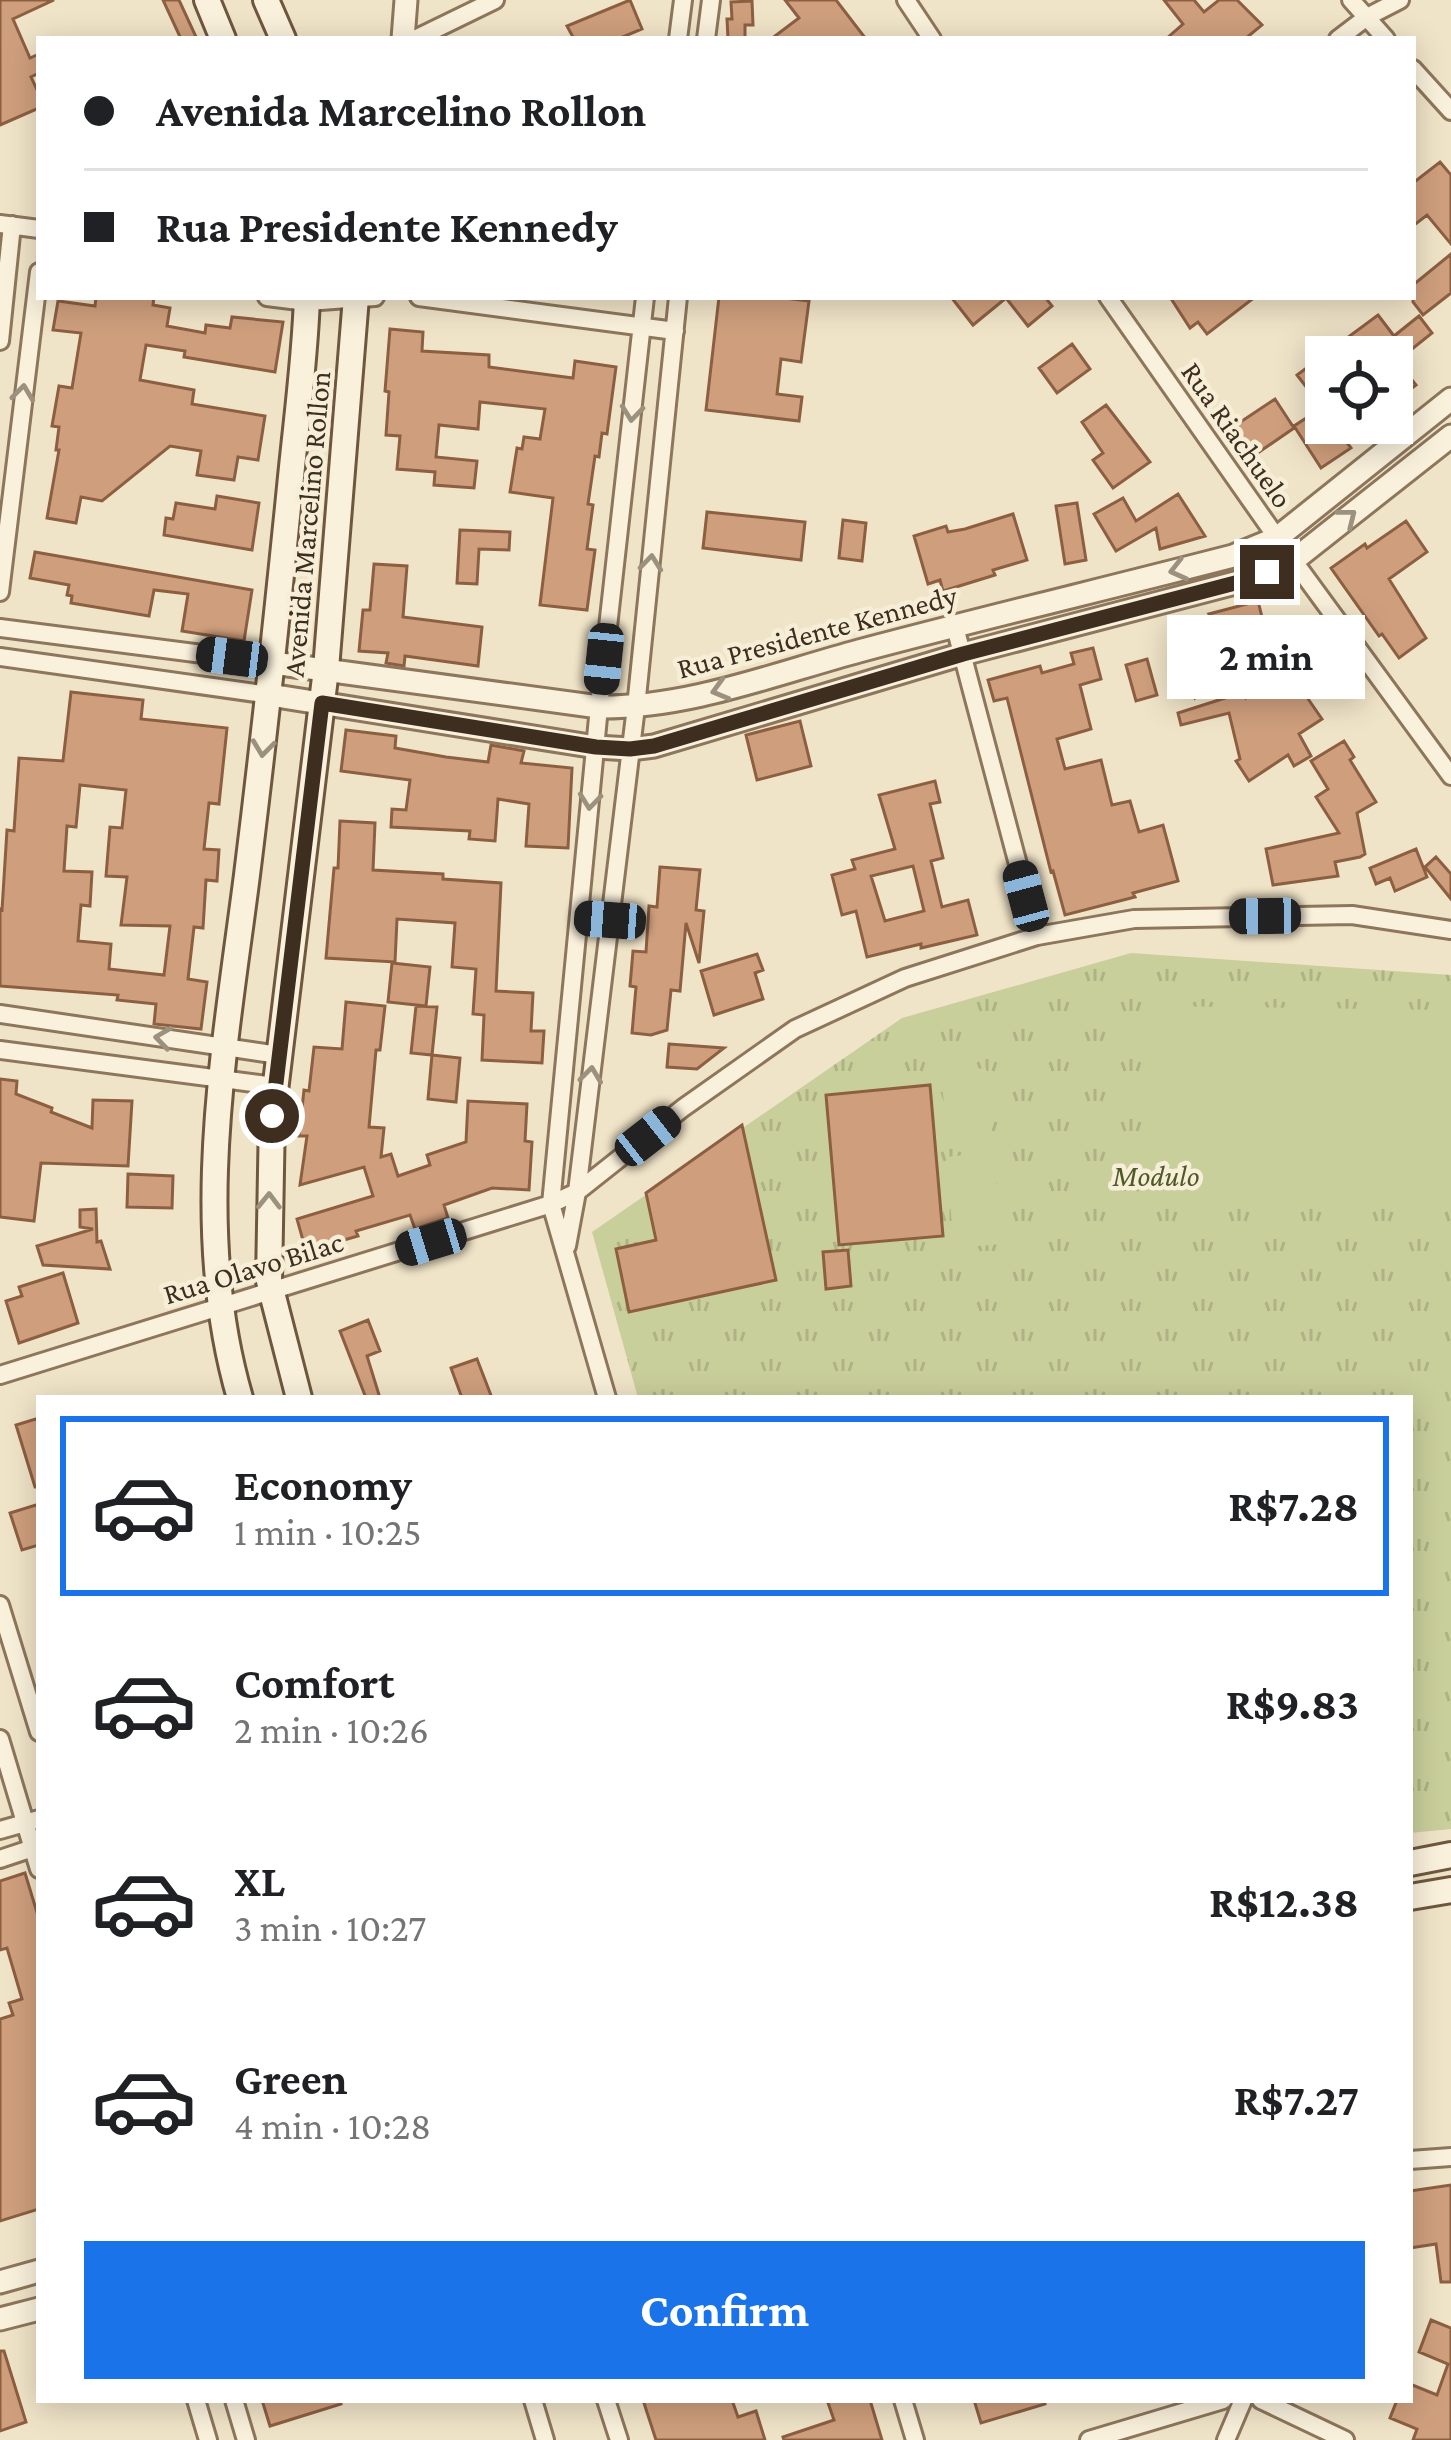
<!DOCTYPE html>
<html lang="en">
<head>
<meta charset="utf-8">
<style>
  body { margin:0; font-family:"Crimson Pro",serif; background:#f6f6f6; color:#202124; height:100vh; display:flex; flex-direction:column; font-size:45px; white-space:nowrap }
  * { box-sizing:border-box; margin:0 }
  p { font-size:39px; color:#757577 }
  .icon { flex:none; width:66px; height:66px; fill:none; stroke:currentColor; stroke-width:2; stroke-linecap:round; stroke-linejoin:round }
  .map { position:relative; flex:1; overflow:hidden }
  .sheet { position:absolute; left:36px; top:1395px; width:1377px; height:1008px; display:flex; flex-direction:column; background:#fff; border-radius:0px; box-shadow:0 6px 30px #0003 }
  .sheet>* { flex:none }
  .banner { position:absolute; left:36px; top:36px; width:1380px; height:264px; border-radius:0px; box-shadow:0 6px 30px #0003; display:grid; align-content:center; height:264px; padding:0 48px; background:#fff }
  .controls { position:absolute; left:1305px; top:336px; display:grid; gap:24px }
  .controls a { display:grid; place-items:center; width:108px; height:108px; border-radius:0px; background:#fff; box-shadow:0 6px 30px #0003; font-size:60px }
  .end { position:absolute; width:54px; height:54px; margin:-27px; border:15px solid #3d2e20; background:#fff; box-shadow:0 0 0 6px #fff }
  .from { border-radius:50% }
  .bubble { position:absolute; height:84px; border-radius:0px; background:#fff; box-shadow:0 6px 30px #0003; font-size:39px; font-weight:700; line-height:84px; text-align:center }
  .car { position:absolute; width:36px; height:72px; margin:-36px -18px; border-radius:15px; box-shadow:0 0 9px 3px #0007; background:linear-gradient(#222 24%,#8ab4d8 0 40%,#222 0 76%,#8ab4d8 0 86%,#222 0) }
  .banner b { display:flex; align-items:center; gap:42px; height:114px; font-size:45px }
  .banner b+b { border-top:3px solid #e0e0e0 }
  .banner i { width:30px; height:30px; background:#202124 }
  ul { padding:21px 0 0; list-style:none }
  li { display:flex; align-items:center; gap:36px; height:180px; margin:0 24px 18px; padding:0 24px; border:6px solid transparent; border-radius:0px }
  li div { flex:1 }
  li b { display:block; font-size:45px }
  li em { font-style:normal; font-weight:700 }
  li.selected { border-color:#1a73e8 }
  li>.icon { width:108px; height:108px; stroke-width:1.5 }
  .action { display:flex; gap:24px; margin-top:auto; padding:24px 48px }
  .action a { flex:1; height:138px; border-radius:0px; background:#1a73e8; color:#fff; font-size:48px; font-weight:700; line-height:138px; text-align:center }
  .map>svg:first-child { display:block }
  .park { fill:url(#park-tufts) }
  .pitch { fill:#c9cf9b }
  .building { fill:#cf9f7d; stroke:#8d5f41; stroke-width:3; fill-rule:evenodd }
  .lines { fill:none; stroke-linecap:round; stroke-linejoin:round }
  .minor-casing { stroke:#8d765c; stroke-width:22 }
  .tertiary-casing { stroke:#8d765c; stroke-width:27 }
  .secondary-casing { stroke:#6f573f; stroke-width:30 }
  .minor { stroke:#faf1dc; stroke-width:16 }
  .tertiary { stroke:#faf1dc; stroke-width:21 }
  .secondary { stroke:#faf1dc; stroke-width:24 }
  .oneway { stroke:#9c907e }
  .route { stroke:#3d2e20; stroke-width:15 }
  .labels { text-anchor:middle; stroke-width:9; stroke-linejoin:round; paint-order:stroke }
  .street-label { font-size:30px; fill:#3d2e20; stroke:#f7eed8 }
  .park-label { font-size:30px; font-style:italic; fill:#4d5a26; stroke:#f7eed8 }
</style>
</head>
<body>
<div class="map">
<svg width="1451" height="2440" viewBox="0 0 1451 2440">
  <defs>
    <pattern id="park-tufts" width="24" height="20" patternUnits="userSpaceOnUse" patternTransform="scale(3)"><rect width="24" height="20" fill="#c9cf9b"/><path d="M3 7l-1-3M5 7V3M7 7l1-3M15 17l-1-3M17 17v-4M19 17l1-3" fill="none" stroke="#aeb285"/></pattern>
  </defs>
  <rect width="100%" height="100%" fill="#f0e4c8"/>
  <path class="park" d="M1131,953L1451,975V1829L1410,1833V1398H638L592,1232L902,1018Z"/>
  <path class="pitch" d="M1152,1006L1451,1010V1209L1148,1205Z
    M986,1068L993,1145L948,1149L941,1072Z
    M994,1152L1002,1244L954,1248L946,1157Z"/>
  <path class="building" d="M0,0H54L13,19L30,58L39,54V73L31,77L39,94V108L0,125Z
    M163,0H179L197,39H181Z
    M630,0L642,29L618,39H574L567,26Z
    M785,0H836L866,39H771L799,18Z
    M1164,0H1194L1204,12L1219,0H1237L1262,25L1245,39H1166L1183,24Z
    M752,1L753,25H745V39H728L727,19H732L731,2Z
    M1440,162L1451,175V244L1427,215L1413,226V183Z
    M1451,254V293L1423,315L1413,302V285Z
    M96,297H154L153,305L170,308L167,326L205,333L206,325L230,328L232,317L283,322L275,372L184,357L185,351L146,345L140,380L194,390L192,404L265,416L258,460L238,457L234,480L197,475L201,451L170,446L102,501L81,497L76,523L47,518L59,450H56L59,427L52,426L59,386L72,388L81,333L53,330L58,301L95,306Z
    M719,297H776L809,301L801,362L781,359L777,394L802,397L799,421L706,410Z
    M951,297H1045L1052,306L1028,326L1006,298L973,325Z
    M1170,297H1255L1207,334L1198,322L1190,328Z
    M1378,315L1394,336L1419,316L1432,333L1397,361L1416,385L1392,404V357H1326V380L1310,392L1297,375Z
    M390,329L423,332L422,351L489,355V367L573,378L575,361L616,367L607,434L602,433L599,457L595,456L588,504L593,505L587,549L595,550L587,610L540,605L553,498L510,492L517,448L522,449L524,437L540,439L545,409L480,402L478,429L439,425L436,457L477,461L474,488L434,485L435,472L397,469L400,436L386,435L389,392L385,391Z
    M1072,344L1090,369L1057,393L1039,368Z
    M1275,399L1294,428L1252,457L1233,427Z
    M1106,405L1150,462L1113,488L1093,460L1103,453L1082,422Z
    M1326,405V423H1367L1345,440L1351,448L1321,468L1294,426Z
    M1178,494L1205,536L1160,549L1156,528L1116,551L1094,514L1123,498L1136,521Z
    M217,496L259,503L252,550L164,535L166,518L173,519L176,503L215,509Z
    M1077,503L1086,560L1065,564L1056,506Z
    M707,512L805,522L801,560L703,548Z
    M1013,514L1027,560L993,570L995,575L943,591L940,580L928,584L914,536L946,526L948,532L965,529Z
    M843,520L866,523L862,561L839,558Z
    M1406,521L1427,552L1389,579L1426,638L1399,658L1382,634L1379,636L1331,568L1365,544L1367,548Z
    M460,530L510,532L509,550L479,549L477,584L457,583Z
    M35,552L252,590L244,641L182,631L188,594L154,590L149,616L71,603L72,596L67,595L69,585L30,578Z
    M374,564L407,566L403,617L482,627L478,666L405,656L404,666L386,663L388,653L359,651L363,610H370Z
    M1258,601L1263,621L1275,637L1244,661L1209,614Z
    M1205,630L1218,681L1195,698L1179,637Z
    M1093,648L1101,679L1080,685L1091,729L1057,739L1065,769L1101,760L1112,805L1130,801L1139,832L1163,825L1178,881L1133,893L1135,897L1065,915L1053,871L1051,872L1007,698L994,701L988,680L1040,666L1042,673L1074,664L1071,653Z
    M1147,659L1157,695L1136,701L1126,665Z
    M1302,660L1318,684L1304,693L1322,719L1299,734L1311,756L1294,766L1288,755L1249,781L1236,761L1240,759L1229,713L1181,725L1178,713L1244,692L1246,698Z
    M71,692L143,700L141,719L227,728L219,804L209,803L204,849L219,850L217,881L206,880L203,928L194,927L188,979L207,982L201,1029L154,1024L156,1004L117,1000L118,995L0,986V909L2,910L7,830L14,831L19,758L63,761ZM80,785L126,790L122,828L110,827L106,876L127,877L121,925L170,926L164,975L109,969L111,944L78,941L81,905L90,906L92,872L64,871L67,826L76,827Z
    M800,721L811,766L757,780L746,735Z
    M346,730L396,736L395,748L446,757L488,762L491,745L524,751L521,763L572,768L568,848L526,846L529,804L498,799L495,841L469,839L470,831L391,827L392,809L406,810L410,780L341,771Z
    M1344,741L1354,757L1350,760L1376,802L1357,813L1365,854L1360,857L1335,862L1338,876L1273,885L1266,849L1339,833L1316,797L1328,789L1311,761Z
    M935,781L940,802L930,804L943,858L931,861L942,907L968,900L977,935L921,948V944L867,957L856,911L842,915L832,875L855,869L852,860L895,849L879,795ZM913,866L924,911L885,921L871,876Z
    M340,821L375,823L373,870L443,874V879L501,883L496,991L533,993L531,1031H544L542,1063L482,1060L484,1015L473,1014L476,969L452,967L455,923L397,919L395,962L326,958L334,868H338Z
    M1416,849L1427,877L1395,891L1390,878L1376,884L1370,868Z
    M1436,857L1451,874V899L1425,867Z
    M660,867L700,870L696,910L704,911L699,963L686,923L680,991L671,990L667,1030L651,1035L632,1033L636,987L630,986L633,951L646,952L649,906L657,907Z
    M757,954L763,970L755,973L763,999L714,1015L701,971Z
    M392,963L430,967L426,1006L388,1002Z
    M346,1002L385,1006L380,1050H376L369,1127L384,1128L381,1157L391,1154L398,1176L430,1165L427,1155L466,1142L468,1101L527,1104L525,1141L532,1142L529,1190L492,1188L444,1205L448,1218L415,1229L410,1215L356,1231L358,1236L306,1251L297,1219L373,1196L364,1167L300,1185L307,1136H299L304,1090L309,1091L314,1047L342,1049Z
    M416,1006L437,1007L432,1055L411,1053Z
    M669,1044L724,1048L697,1069L667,1067Z
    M432,1055L460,1058L456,1102L428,1099Z
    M0,1079L17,1081L16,1094L52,1108L51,1112L92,1128L93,1100L132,1101L128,1166L41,1163L34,1221L0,1217Z
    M930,1085L943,1236L839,1245L826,1095Z
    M742,1125L776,1280L629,1312L616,1249L656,1240L646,1193Z
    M128,1174L173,1176L172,1208L127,1207Z
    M96,1209L97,1242L101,1241L110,1269L43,1265L37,1246L93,1229L80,1227V1210Z
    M848,1250L851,1286L826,1289L823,1252Z
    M63,1273L78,1323L19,1343L6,1301L22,1296L19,1287Z
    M368,1320L380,1351L367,1356L380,1398H366L340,1331Z
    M477,1359L492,1398H462L451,1368Z
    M39,1418V1487H35L16,1425Z
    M39,1504V1545L22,1550L10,1513Z
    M25,1873L39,1919V2209L0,2221V2019L13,2015L9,2003L22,1999L7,1948L0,1950V1881Z
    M1451,2185V2282H1441L1436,2244L1410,2248V2191Z
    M1431,2320L1451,2328V2440H1413L1417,2429L1390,2418L1397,2400H1410V2384L1437,2395L1448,2364L1419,2352Z
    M0,2351H4L26,2422L0,2431Z
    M262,2400H340L341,2404L270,2426Z
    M643,2400H732L738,2417L756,2411L765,2440H656Z
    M827,2400H870L882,2440H784L783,2437L834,2420Z
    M974,2400H1044L1045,2404L981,2423Z"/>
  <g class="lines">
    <g class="minor-casing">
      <path id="minor" d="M906,0L932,39
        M1351,0L1386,39
        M415,39L495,0
        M678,39L683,0
        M706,39L711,0
        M1338,39L1367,17L1400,0
        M1413,69L1451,111
        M0,224L39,229
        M267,297L307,302L375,297
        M419,297L675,331
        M1108,297L1277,538L1451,776
        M0,341L12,225
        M0,592L39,272
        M955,627L1037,936
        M0,628L273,663
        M0,657L270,695
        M0,1014L279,1055
        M0,1050L275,1086
        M567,1246L577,1192L636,707L678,297
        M0,1375L551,1204L577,1192L683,1108L795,1029L905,978L1037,936L1134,919L1352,915L1451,930
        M607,1398L551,1204L599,707L645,297
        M0,1605L39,1732
        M0,1739L39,1869
        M0,1830L39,1819
        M0,1859L39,1846
        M1410,2160L1451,2157
        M196,2400L208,2440
        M234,2400L246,2440
        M533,2400L545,2440
        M606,2400L619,2440
        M903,2400L915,2440
        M1261,2400L1345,2440
        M1089,2440L1223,2400
        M1226,2440L1243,2400"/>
    </g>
    <g class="tertiary-casing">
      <path id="tertiary" d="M403,39L406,0
        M273,663L599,707C688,708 774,674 859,651C983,618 1109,588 1233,556L1277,538L1451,399
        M270,695L596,747L630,749L654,746L963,654L1239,582L1294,560L1451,436
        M0,2282L39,2271
        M0,2319L39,2309"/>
    </g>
    <g class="secondary-casing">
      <path id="secondary" d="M207,0L223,39
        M266,0L283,39
        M240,1398C190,1227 225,1047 247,875C263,746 277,617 290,487C296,424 305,360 307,297
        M299,1398L269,1281L272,1116L326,669L356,297
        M1410,1863L1451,1855
        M1410,1897L1451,1890"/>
    </g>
    <use href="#minor" class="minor"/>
    <use href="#tertiary" class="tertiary"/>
    <use href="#secondary" class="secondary"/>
  </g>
  <defs><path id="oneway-chevron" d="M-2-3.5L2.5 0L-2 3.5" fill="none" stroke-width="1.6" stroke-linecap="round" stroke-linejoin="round" transform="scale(3)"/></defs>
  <g class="oneway">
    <use href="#oneway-chevron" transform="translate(23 393) rotate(-83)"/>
    <use href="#oneway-chevron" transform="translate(632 413) rotate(96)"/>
    <use href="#oneway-chevron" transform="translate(1348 517) rotate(-38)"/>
    <use href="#oneway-chevron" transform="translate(651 563) rotate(-84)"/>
    <use href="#oneway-chevron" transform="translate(1178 570) rotate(166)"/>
    <use href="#oneway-chevron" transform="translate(720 690) rotate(164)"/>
    <use href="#oneway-chevron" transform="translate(263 748) rotate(97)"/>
    <use href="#oneway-chevron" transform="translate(590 801) rotate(96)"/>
    <use href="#oneway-chevron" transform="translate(163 1038) rotate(-172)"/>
    <use href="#oneway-chevron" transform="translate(591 1075) rotate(-83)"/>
    <use href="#oneway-chevron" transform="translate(269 1201) rotate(-89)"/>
  </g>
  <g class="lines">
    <path class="route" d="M272,1116L322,703L596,747L630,749L654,746L963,654L1239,582L1267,572"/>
  </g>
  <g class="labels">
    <g class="street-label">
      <text transform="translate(1237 435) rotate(55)" y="10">Rua Riachuelo</text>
      <text transform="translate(307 524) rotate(-85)" y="10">Avenida Marcelino Rollon</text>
      <text transform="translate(817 632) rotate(-15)" y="10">Rua Presidente Kennedy</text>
      <text transform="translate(253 1268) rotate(-17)" y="10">Rua Olavo Bilac</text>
    </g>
    <g class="park-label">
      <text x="1156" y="1186">Modulo</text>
    </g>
  </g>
</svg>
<div class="controls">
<a><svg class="icon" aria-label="locate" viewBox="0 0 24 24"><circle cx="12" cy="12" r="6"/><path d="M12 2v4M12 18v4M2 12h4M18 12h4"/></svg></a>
</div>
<i class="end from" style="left:272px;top:1116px"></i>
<i class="end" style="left:1267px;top:572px"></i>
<div class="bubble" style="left:1167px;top:615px;width:198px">2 min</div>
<i class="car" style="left:232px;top:657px;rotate:277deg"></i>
<i class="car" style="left:604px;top:659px;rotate:186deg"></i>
<i class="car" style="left:1026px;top:896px;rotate:345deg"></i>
<i class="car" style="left:1265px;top:916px;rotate:269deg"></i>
<i class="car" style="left:610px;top:920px;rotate:274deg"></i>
<i class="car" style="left:648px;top:1136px;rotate:52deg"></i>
<i class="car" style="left:431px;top:1242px;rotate:253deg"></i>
<div class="banner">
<b><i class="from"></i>Avenida Marcelino Rollon</b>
<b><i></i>Rua Presidente Kennedy</b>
</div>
<section class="sheet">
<ul>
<li class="selected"><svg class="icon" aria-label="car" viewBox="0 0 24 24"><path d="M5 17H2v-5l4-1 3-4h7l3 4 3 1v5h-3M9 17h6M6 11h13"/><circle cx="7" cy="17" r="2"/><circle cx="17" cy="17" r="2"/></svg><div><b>Economy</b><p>1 min · 10:25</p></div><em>R$7.28</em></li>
<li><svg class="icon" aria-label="car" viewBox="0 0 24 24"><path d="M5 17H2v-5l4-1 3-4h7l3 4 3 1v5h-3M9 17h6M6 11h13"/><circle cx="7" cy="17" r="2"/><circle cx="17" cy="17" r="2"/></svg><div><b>Comfort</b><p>2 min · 10:26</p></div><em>R$9.83</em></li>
<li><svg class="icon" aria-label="car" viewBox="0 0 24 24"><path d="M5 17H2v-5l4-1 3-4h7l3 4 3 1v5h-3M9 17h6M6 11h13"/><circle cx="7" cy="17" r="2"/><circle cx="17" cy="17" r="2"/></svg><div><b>XL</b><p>3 min · 10:27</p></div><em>R$12.38</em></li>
<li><svg class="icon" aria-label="car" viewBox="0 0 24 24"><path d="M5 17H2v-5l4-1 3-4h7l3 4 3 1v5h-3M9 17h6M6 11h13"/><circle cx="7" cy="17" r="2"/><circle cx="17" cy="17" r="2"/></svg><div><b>Green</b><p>4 min · 10:28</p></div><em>R$7.27</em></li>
</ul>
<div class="action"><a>Confirm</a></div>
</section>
</div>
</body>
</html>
